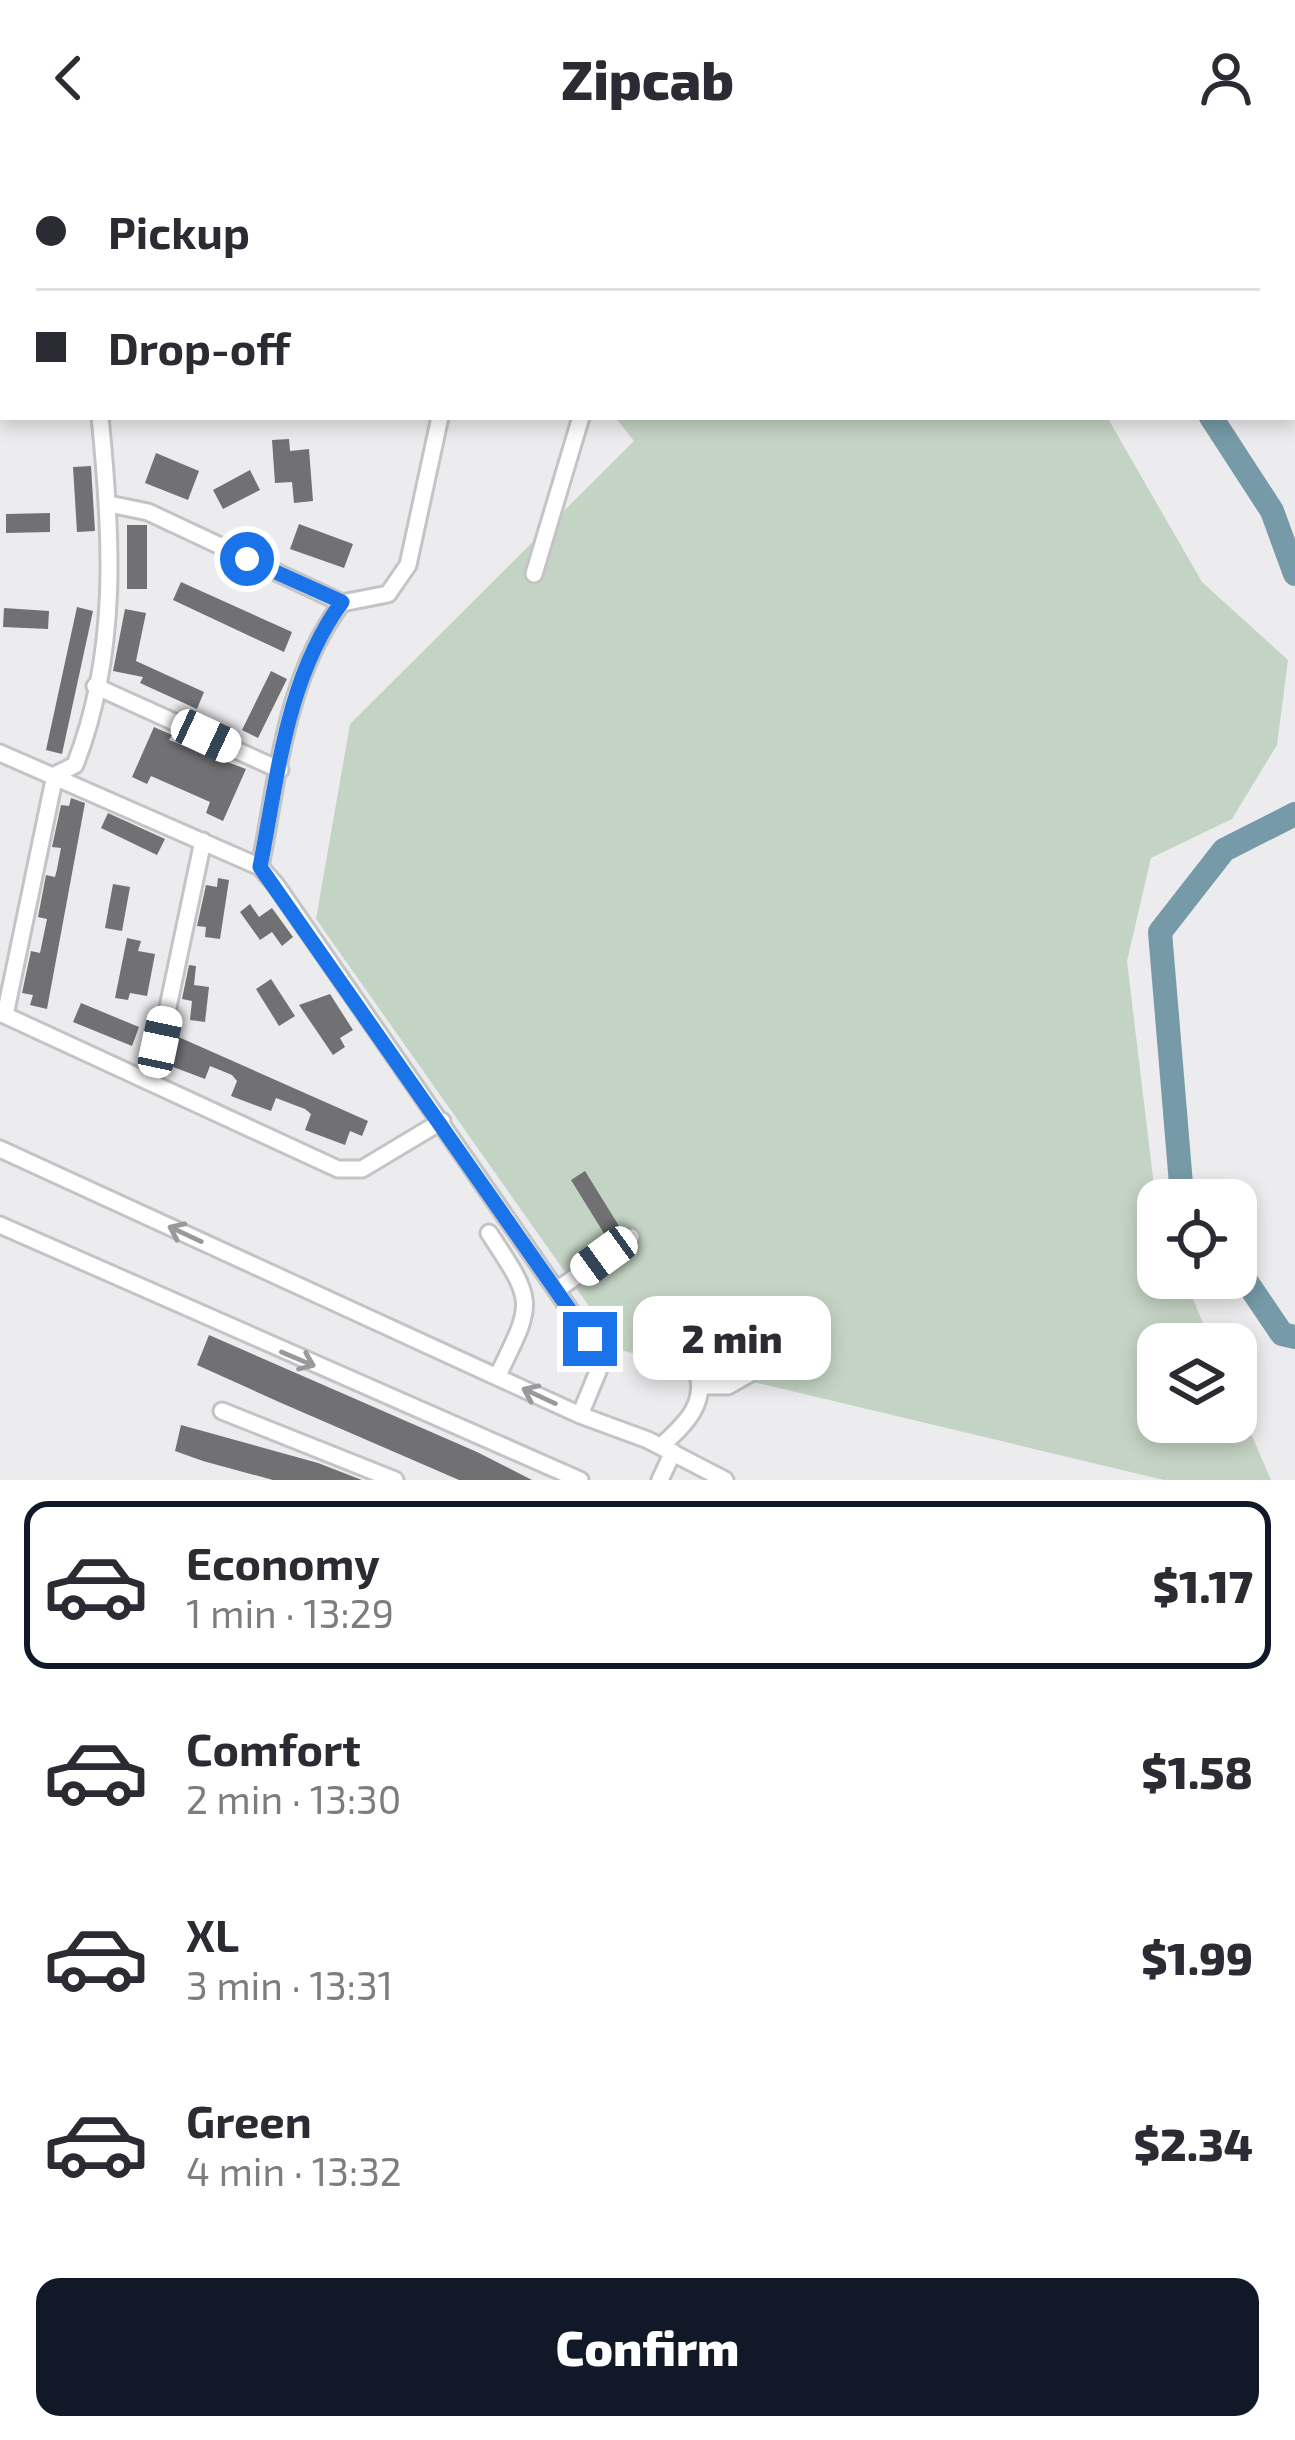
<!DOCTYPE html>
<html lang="en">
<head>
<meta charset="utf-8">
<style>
  body { margin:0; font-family:"Exo 2",sans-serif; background:#f2f2f3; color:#2b2b33; height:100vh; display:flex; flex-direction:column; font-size:45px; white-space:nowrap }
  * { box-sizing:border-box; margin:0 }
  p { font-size:39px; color:#7c7c81 }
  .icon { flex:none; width:66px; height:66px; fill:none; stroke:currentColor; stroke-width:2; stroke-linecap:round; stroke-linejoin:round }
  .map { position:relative; height:1324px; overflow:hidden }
  .side { display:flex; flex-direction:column; background:#fff; flex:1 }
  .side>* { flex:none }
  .top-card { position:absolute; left:0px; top:0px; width:1296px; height:264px; box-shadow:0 6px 18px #0003; display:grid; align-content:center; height:264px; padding:0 36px; background:#fff }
  .fabs { position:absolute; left:1137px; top:1023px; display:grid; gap:24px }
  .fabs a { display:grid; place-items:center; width:120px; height:120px; border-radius:24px; background:#fff; box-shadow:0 6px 18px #0003; font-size:60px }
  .end { position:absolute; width:54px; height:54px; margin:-27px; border:15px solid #1a73e8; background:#fff; box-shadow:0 0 0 6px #fff }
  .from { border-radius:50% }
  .bubble { position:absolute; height:84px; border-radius:24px; background:#fff; box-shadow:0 6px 18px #0003; font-size:39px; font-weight:800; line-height:84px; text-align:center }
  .car { position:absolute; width:36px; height:72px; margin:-36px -18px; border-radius:15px; box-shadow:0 0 9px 3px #0007; background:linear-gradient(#fff 24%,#345 0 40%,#fff 0 76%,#345 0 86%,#fff 0) }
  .top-card b { display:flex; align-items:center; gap:42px; height:114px; font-size:45px }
  .top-card b+b { border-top:3px solid #e1e1e2 }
  .top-card i { width:30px; height:30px; background:#2b2b33 }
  ul { padding:21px 0 0; list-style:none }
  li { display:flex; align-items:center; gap:36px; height:168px; margin:0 24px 18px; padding:0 12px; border:6px solid transparent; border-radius:24px }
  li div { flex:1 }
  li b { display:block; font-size:45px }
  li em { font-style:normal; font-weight:800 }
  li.current { border-color:#111827 }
  li>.icon { width:108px; height:108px; stroke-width:1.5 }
  .primary-button { display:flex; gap:24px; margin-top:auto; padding:24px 36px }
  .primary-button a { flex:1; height:138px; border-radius:24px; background:#111827; color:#fff; font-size:48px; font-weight:800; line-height:138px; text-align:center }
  header { display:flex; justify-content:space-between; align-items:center; height:156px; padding:0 36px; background:#fff; font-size:54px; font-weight:800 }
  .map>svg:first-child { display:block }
  .green { fill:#c4d4c4 }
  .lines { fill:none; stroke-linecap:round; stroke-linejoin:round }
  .river { stroke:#769aa7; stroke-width:24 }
  .building { fill:#717174 }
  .minor-casing { stroke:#c3c4c6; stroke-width:21 }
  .minor { stroke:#fff; stroke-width:15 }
  .oneway { stroke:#98999a }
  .route { stroke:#1a73e8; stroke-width:15 }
</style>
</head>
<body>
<header><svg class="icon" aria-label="back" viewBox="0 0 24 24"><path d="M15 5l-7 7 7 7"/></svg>Zipcab<svg class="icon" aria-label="person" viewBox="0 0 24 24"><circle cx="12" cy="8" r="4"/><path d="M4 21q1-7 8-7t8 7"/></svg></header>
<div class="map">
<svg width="1295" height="1324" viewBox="0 0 1295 1324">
  <rect width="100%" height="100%" fill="#ececef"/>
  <path class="green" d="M390,0H957L958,3H393Z
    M615,261H1107L1202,426L1288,504L1277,589L1232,663L1151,702L1127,805L1158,1063V1122H1184L1212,1188H1158V1266H1236V1243L1271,1324H1164L620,1194L316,763L350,568L634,285Z"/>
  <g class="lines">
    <path class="river" d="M1025,0L1028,3
      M1211,261L1272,355L1295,418
      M1192,1044L1181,1028L1160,776L1224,694L1295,658
      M1236,1110L1282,1178L1295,1181"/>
  </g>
  <path class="building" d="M289,283L290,295L309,293L313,345L294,347L292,326L275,327L272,284Z
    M156,297L199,315L188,344L145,327Z
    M91,310L95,375L77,376L73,311Z
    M250,314L260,334L223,353L213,334Z
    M50,357V376L6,377V358Z
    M299,368L353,388L344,412L290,393Z
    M127,369H147V433H127Z
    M181,426L292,476L284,496L173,444Z
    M77,451L93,455L62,598L46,594Z
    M4,452L49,455L48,473L3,471Z
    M125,453L146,457L136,505L204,536L197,553L140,527L143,521L113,515Z
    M271,515L287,523L258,582L242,574Z
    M154,571L172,579L169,584L246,613L223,665L206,657L210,646L151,620L147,628L132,621Z
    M71,642L85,647L47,853L30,849L33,839L22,837L31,795L40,797L47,763L38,761L46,719L55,721L57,713L61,692L52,691L61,649L69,650Z
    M108,657L165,683L157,699L101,672Z
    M218,722L229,724L220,783L205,781L206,771L197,770L206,729L217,731Z
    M113,728L130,731L122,775L105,772Z
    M250,748L259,761L272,752L293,781L282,790L272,776L260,784L240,756Z
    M127,782L141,785L138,795L155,798L147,840L130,837L128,844L115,842Z
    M189,809L196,810L194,829L209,831L205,866L190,864L192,845L182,843Z
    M271,823L295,860L279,870L256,833Z
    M330,838L353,874L340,882L345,891L333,899L299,849Z
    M81,847L139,871L132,890L73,866Z
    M174,879L368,965L362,980L350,975L345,989L305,974L311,958L305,953L276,942L271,955L231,940L237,925L232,919L210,910L205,923L168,909Z
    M585,1015L619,1070L605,1079L571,1024Z
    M674,1171L692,1195L676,1219L653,1187Z
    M209,1179L477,1296L532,1324H459L279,1246L197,1209Z
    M181,1269L318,1307L362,1324H273L203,1305L175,1295Z"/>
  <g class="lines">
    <g class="minor-casing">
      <path id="minor" d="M0,155H3
        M0,219H3
        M109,348L148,356L342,447L388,438L408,409L440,261
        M534,418L581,261
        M95,530L280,614
        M0,597L260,711L276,729L590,1183L599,1213L580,1259
        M260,711C278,621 285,522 342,447
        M0,857L338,1013H362L442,965
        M5,859L55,619L75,609C119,497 112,378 100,261
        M152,927L203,685
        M0,993L580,1259L648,1284L725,1324
        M0,1069L580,1324
        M489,1077C536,1148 534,1145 497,1221
        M557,1134L631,1081
        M700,1230H728L794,1192
        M222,1255L395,1324
        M661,1290C687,1267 711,1244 694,1207
        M660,1324L673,1296"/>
    </g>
    <use href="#minor" class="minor"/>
  </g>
  <defs><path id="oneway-shaft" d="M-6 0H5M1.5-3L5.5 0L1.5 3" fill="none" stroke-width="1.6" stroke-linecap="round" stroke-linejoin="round" transform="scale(3)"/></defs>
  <g class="oneway">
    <use href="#oneway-shaft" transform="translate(185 1078) rotate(-155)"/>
    <use href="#oneway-shaft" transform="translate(298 1203) rotate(23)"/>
    <use href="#oneway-shaft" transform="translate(539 1240) rotate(-155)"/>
  </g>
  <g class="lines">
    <path class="route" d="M247,403L342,446C286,522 278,620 260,711L590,1183"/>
  </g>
</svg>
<div class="fabs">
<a><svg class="icon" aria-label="locate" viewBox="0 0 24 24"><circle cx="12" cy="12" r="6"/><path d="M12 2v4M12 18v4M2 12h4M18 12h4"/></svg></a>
<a><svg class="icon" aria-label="layers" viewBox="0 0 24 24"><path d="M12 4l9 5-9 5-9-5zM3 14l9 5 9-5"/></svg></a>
</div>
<i class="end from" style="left:247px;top:403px"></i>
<i class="end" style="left:590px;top:1183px"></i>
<div class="bubble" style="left:633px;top:1140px;width:198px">2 min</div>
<i class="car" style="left:206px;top:580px;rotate:115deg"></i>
<i class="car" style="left:160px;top:886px;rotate:12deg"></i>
<i class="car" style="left:604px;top:1100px;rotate:234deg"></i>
<div class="top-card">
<b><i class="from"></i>Pickup</b>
<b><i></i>Drop-off</b>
</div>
</div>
<section class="side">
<ul>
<li class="current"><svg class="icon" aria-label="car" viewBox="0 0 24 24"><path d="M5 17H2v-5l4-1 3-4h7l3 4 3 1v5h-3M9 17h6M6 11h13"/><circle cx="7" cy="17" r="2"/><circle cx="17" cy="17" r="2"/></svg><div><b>Economy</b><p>1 min · 13:29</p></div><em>$1.17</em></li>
<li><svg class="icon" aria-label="car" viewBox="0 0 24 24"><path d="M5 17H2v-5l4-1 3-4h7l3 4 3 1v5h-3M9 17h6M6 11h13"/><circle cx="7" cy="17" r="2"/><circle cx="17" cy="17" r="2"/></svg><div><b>Comfort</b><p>2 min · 13:30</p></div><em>$1.58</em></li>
<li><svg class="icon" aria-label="car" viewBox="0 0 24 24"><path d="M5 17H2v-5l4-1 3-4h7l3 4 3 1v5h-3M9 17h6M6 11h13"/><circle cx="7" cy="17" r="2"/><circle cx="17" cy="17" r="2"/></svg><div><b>XL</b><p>3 min · 13:31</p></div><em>$1.99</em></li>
<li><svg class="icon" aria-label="car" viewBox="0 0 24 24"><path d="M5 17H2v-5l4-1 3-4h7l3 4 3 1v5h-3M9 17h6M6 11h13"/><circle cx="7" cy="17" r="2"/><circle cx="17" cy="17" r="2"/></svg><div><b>Green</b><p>4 min · 13:32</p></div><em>$2.34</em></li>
</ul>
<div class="primary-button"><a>Confirm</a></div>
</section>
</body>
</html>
